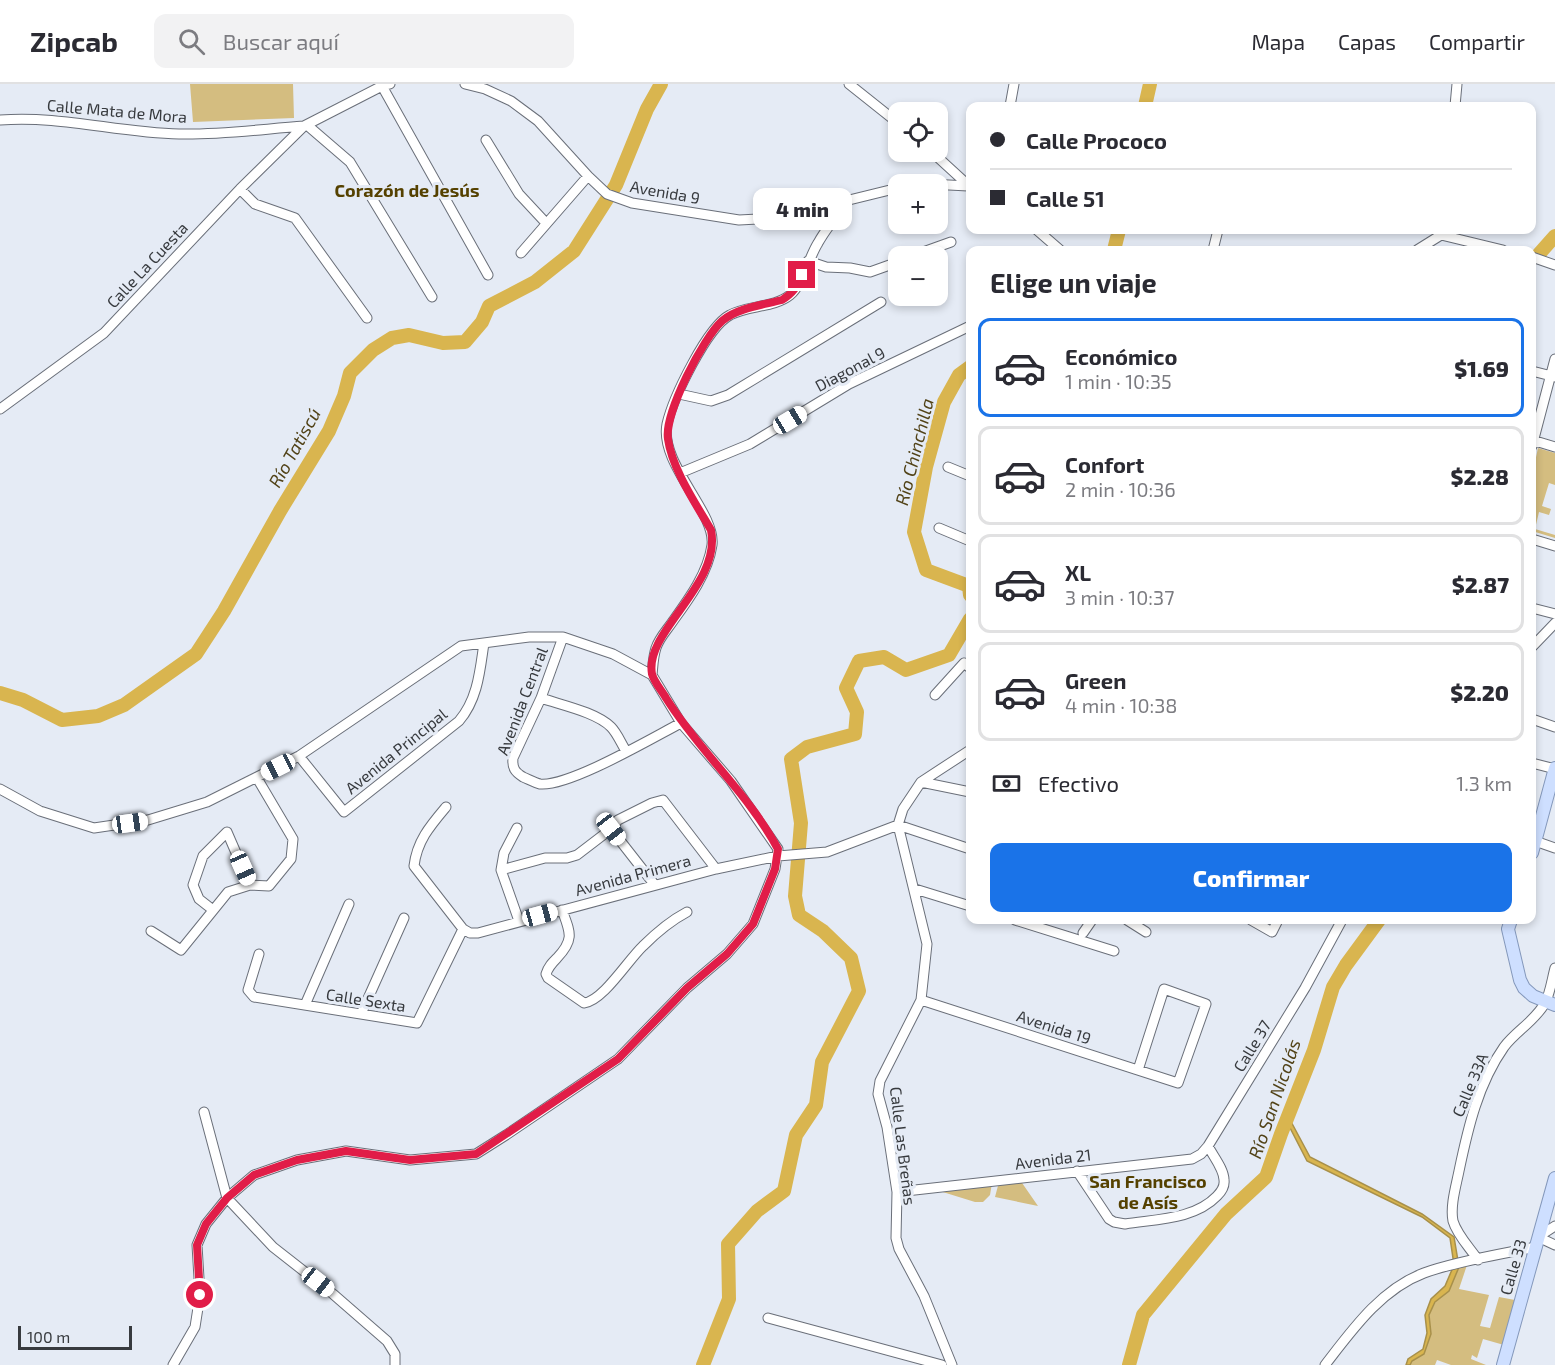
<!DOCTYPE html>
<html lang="es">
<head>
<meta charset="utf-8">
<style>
  body { margin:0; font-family:"Exo 2",sans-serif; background:#f2f2f3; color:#2b2b33; height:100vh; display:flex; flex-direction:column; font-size:22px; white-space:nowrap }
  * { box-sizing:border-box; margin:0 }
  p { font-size:20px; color:#7c7c81 }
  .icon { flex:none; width:33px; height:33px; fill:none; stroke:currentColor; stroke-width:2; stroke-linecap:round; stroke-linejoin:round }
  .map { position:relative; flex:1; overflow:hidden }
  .sheet { position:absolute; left:966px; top:162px; width:570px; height:678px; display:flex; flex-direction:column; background:#fff; border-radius:12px; box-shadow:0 3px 9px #0003 }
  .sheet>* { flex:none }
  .banner { position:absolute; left:966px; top:18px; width:570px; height:132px; border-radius:12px; box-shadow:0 3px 9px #0003; display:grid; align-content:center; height:132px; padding:0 24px; background:#fff }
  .buttons { position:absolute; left:888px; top:18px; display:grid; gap:12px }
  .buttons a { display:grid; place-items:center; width:60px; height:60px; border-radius:12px; background:#fff; box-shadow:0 3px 9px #0003; font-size:30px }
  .scale { position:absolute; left:18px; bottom:15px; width:114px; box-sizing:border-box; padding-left:6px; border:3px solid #373a3e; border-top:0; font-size:16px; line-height:21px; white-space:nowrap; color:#373a3e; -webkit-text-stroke:4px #e5ebf5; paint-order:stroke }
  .end { position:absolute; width:27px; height:27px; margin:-14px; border:8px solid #e11d48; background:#fff; box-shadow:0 0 0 3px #fff }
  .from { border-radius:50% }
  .bubble { position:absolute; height:42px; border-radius:12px; background:#fff; box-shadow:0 3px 9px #0003; font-size:20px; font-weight:800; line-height:42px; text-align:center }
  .car { position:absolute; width:18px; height:36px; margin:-18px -9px; border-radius:8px; box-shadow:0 0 4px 2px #0007; background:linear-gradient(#fff 24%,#345 0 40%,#fff 0 76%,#345 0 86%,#fff 0) }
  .banner b { display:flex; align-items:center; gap:21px; height:57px; font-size:22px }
  .banner b+b { border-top:2px solid #e1e1e2 }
  .banner i { width:15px; height:15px; background:#2b2b33 }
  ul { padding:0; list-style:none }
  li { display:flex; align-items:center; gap:18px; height:99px; margin:0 12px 9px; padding:0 12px; border:3px solid #e1e1e2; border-radius:12px }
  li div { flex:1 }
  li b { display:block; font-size:22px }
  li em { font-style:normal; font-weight:800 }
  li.selected { border-color:#1a73e8 }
  li>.icon { width:54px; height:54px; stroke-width:1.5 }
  h2 { padding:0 24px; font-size:27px; line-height:72px }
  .pay { display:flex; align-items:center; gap:15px; height:66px; padding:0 24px; font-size:22px }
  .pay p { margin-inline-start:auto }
  .button { display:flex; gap:12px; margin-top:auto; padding:12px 24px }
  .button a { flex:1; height:69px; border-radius:12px; background:#1a73e8; color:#fff; font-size:24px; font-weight:800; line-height:69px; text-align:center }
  header { display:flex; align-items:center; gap:36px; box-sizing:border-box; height:84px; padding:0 30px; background:#fff; border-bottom:2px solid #e1e1e2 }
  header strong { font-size:28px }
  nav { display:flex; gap:33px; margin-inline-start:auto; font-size:21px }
  .search { width:420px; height:54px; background:#f2f2f3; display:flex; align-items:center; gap:15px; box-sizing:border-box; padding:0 21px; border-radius:12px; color:#7c7c81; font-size:22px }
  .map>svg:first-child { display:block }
  .green { fill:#d4bd80 }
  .water { fill:#d9b54f; stroke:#a8904a; stroke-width:1.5 }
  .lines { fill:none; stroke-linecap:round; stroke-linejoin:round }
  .river { stroke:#d9b54f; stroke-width:14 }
  .minor-casing { stroke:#6a6f79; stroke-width:11 }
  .major-casing { stroke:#8498bb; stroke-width:14 }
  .minor { stroke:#fff; stroke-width:9 }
  .major { stroke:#cedfff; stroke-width:12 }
  .route { stroke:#e11d48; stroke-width:8 }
  .labels { text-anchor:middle; stroke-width:6; stroke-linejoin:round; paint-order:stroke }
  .street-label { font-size:16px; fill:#373a3e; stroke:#e5ebf5 }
  .neighbourhood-label { font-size:18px; font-weight:bold; fill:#554100; stroke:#e5ebf5 }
  .water-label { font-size:18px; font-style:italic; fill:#524318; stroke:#e5ebf5 }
</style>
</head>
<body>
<header>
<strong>Zipcab</strong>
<div class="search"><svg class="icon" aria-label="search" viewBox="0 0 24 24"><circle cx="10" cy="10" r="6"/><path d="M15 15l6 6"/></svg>Buscar aquí</div>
<nav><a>Mapa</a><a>Capas</a><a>Compartir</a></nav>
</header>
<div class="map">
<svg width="1555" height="1281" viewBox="0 0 1555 1281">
  <rect width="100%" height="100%" fill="#e5ebf5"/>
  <path class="green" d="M190,0H293L294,34L193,38Z
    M1538,364L1555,369V401L1549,399L1542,422L1551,425L1549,431L1539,428L1535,445L1555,451V454L1532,447V392Z
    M1020,1096L1038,1122L995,1113L999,1098Z
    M992,1099L990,1111L983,1118H975L933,1105Z
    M1467,1181L1459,1205L1489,1211L1480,1242L1490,1244L1499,1213L1515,1216L1504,1261L1483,1255L1477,1274L1472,1271L1471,1275L1486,1281H1451L1437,1276L1435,1281H1410L1412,1277L1424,1270L1431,1250L1429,1231L1436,1217L1449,1207L1459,1183Z"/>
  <path class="water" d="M1288,1032L1310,1073L1422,1130L1454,1153L1459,1183L1449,1207L1435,1218L1429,1231L1431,1250L1424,1270L1412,1277L1410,1281H1406L1408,1275L1423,1265L1427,1249L1425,1231L1431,1215L1445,1202L1454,1181L1450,1154L1422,1133L1307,1077L1286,1036Z"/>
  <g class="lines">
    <path class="river" d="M1145,22L1150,0
      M1114,166L1119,146
      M1539,170L1555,152
      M970,283L959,291L944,318L926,383L914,448L926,486L969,502L970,511
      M0,609L23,616L62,636L98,632L124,621L196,570L224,527L280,427L329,347L344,312L350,289L373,266L392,254L409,251L443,259L465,258L482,238L489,222L535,198L574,167L616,101L647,25L661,0
      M703,1281L729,1215L728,1160L757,1127L784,1107L796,1051L816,1021L822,978L859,907L851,874L823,847L799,831L795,812L801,739L791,675L807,663L855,650L857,628L846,604L859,577L884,573L906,586L949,571L970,535
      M1129,1281L1143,1231L1226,1130L1266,1093L1281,1050L1314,966L1333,903L1346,881L1379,836"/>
    <g class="minor-casing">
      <path id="minor" d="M465,0L485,5L511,17L538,37L588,92L607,110L632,119L739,136L758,135L845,117L898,104
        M849,0L898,39
        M382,2L488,191
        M1010,22L1014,0
        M1455,22L1457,0
        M0,36C60,31 119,49 179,50C220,51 263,45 304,42
        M307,41L350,78L432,213
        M486,56L519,110L546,139
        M932,68L968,101
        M930,100L968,102
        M240,105L255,120L295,134L367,234
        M1037,146L1060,166
        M1441,151L1503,166
        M1213,166L1218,146
        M1417,166L1441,151
        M521,169L588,92
        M912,172L951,158
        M1532,173L1555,181
        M808,177L826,183L850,184L870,188L898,178
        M1532,287L1555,293
        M679,310L711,317L728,311L881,218
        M0,325L104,249L240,105L304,42L382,2L390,0
        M1532,356L1555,363
        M1532,362L1555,275
        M948,383L970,392
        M680,389L750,360L849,300L970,242
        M939,444L970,457
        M1532,455L1555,462
        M1532,524L1555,530
        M563,553L541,614L513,674C512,684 515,688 523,693C528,695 535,699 540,700C569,703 652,654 681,639
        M1532,563L1555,539
        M652,591C653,582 653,573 656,564C659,554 667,546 673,537C689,515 708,489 712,461C716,428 659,380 667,340C673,314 707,243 730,231C748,221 774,224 790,211C803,200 809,173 818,159C826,144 838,132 845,117
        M935,611L964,579L970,584
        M541,614C561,621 596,628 611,643C617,649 621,659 626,667
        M1532,635L1555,643
        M299,672L344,728L459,637C478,615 480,586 484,559
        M1532,679L1555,685
        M921,698L970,708
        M0,705L40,727L94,744L148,736L207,718L299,672L461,562L529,553H563L613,570L652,591L681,639L731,697L778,765L775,785L753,840L727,870L687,904L618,975L506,1051L476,1070L410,1076L346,1067L297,1076L254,1091L227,1114L206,1140L197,1161L200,1211L195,1243L173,1281
        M446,723C430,742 417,757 414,782L463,845L470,849H478L716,785L778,772L827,768L898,741
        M898,741L970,765
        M517,744L504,769L501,786L519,837
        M611,745L654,800
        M1535,757L1555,764
        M501,786L545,774H567L577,771L611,745L618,736L652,719L663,716L716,785
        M915,805L970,822
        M213,826L199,815L193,801L203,772L227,748L250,801
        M562,826C570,848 575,855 557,874C552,879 548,883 546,890L548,894L584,919C603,917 628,876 643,862C656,849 670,837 687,828
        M1015,836L1114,867
        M1127,836L1146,848
        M1251,836L1272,848L1278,836
        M151,847L181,866L228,808L250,801L269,802L291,775L293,755L257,694
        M1083,849L1092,836
        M259,870L248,906L254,913L417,939L463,845
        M921,916C1006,944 1092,971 1178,999L1206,920L1164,905L1138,986
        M305,921L349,820
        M361,930L404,834
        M204,1028L227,1114L273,1163L333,1210L387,1257L395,1270V1281
        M1077,1087L1109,1135L1114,1138L1125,1140C1155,1135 1194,1136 1217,1112C1221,1108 1225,1103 1224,1096C1224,1085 1213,1072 1208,1062
        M897,1108L1192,1075L1201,1070L1208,1062L1305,904L1342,836
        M1538,1153L1555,1142
        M1538,1153L1555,1161
        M1478,1176C1470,1164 1457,1151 1453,1137C1450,1122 1456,1102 1459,1087C1468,1044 1478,1000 1504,963C1516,947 1535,937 1545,919C1550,910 1552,895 1555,884
        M768,1234L942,1281
        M952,1281L924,1212L899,1165L896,1154L897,1108L887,1043L878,1010L880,997L921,916L927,860L898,741L903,725L921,698L970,666
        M1325,1281C1352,1246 1381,1205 1424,1189C1457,1177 1502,1170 1536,1163"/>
    </g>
    <g class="major-casing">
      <path id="major" d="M1532,769L1555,684
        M1511,836L1508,845L1520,896L1524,904L1533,912L1555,921
        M1503,1281L1555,1094"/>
    </g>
    <use href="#minor" class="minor"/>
    <use href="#major" class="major"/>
  </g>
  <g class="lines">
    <path class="route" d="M200,1211L197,1161L206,1140L227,1114L254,1091L297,1076L346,1067L410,1076L476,1070L618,975L687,904L727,870L753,840L775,785L778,765C748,709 699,667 666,614C662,607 654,598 652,590C644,547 722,501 711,446C696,420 672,385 668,355C664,330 703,254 722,237C737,224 763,221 782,216C793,209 797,203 802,191"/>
  </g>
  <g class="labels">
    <g class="street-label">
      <text transform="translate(117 27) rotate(5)" y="6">Calle Mata de Mora</text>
      <text transform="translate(665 108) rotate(10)" y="6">Avenida 9</text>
      <text transform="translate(147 181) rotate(-47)" y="6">Calle La Cuesta</text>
      <text transform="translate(850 285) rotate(-28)" y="6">Diagonal 9</text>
      <text transform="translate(522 617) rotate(-69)" y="6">Avenida Central</text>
      <text transform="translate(396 667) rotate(-39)" y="6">Avenida Principal</text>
      <text transform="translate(633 791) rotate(-15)" y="6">Avenida Primera</text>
      <text transform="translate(366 916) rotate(9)" y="6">Calle Sexta</text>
      <text transform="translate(1054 943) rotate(18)" y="6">Avenida 19</text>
      <text transform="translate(1252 962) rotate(-59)" y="6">Calle 37</text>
      <text transform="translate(1470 1001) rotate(-67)" y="6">Calle 33A</text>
      <text transform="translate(903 1062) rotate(83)" y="6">Calle Las Breñas</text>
      <text transform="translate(1053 1075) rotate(-7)" y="6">Avenida 21</text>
      <text transform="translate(1513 1183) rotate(-74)" y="6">Calle 33</text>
    </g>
    <g class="neighbourhood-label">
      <text x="407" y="113">Corazón de Jesús</text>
      <text x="1148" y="1104">San Francisco<tspan x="1148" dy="21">de Asís</tspan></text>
    </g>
    <g class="water-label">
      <text transform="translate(295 364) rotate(-61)" y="6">Río Tatiscú</text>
      <text transform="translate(915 368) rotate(-76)" y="6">Río Chinchilla</text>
      <text transform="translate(1275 1015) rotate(-71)" y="6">Río San Nicolás</text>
    </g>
  </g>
</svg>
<div class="buttons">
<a><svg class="icon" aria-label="locate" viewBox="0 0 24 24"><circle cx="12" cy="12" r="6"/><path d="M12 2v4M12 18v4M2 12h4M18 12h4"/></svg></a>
<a>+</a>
<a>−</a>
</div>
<div class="scale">100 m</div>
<i class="end from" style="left:200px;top:1211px"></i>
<i class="end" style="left:802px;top:191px"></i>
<div class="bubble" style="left:753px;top:104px;width:99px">4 min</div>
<i class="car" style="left:790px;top:336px;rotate:59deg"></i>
<i class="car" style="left:278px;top:683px;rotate:243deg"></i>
<i class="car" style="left:130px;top:739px;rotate:82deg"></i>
<i class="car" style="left:611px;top:745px;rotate:142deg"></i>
<i class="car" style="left:243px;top:784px;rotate:156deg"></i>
<i class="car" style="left:540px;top:831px;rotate:75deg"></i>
<i class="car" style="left:318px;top:1198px;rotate:128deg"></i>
<div class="banner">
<b><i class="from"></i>Calle Prococo</b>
<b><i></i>Calle 51</b>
</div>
<section class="sheet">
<h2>Elige un viaje</h2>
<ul>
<li class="selected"><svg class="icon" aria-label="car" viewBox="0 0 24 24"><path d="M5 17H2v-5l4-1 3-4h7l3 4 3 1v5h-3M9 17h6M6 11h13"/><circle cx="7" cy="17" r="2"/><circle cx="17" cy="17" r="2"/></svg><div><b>Económico</b><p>1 min · 10:35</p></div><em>$1.69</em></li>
<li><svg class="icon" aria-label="car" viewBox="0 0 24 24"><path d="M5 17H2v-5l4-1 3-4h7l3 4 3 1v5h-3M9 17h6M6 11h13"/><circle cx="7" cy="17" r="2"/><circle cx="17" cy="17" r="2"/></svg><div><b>Confort</b><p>2 min · 10:36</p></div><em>$2.28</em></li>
<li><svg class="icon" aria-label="car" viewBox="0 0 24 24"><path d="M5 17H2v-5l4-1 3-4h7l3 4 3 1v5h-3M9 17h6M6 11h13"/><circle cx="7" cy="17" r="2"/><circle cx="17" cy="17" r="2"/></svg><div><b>XL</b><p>3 min · 10:37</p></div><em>$2.87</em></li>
<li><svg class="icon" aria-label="car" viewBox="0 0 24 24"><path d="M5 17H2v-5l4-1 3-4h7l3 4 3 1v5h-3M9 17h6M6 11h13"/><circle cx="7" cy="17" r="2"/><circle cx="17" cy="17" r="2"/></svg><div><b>Green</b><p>4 min · 10:38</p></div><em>$2.20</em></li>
</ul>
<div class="pay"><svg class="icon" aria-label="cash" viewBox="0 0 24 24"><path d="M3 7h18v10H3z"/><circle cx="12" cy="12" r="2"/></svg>Efectivo<p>1.3 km</p></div>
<div class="button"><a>Confirmar</a></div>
</section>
</div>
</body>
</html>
